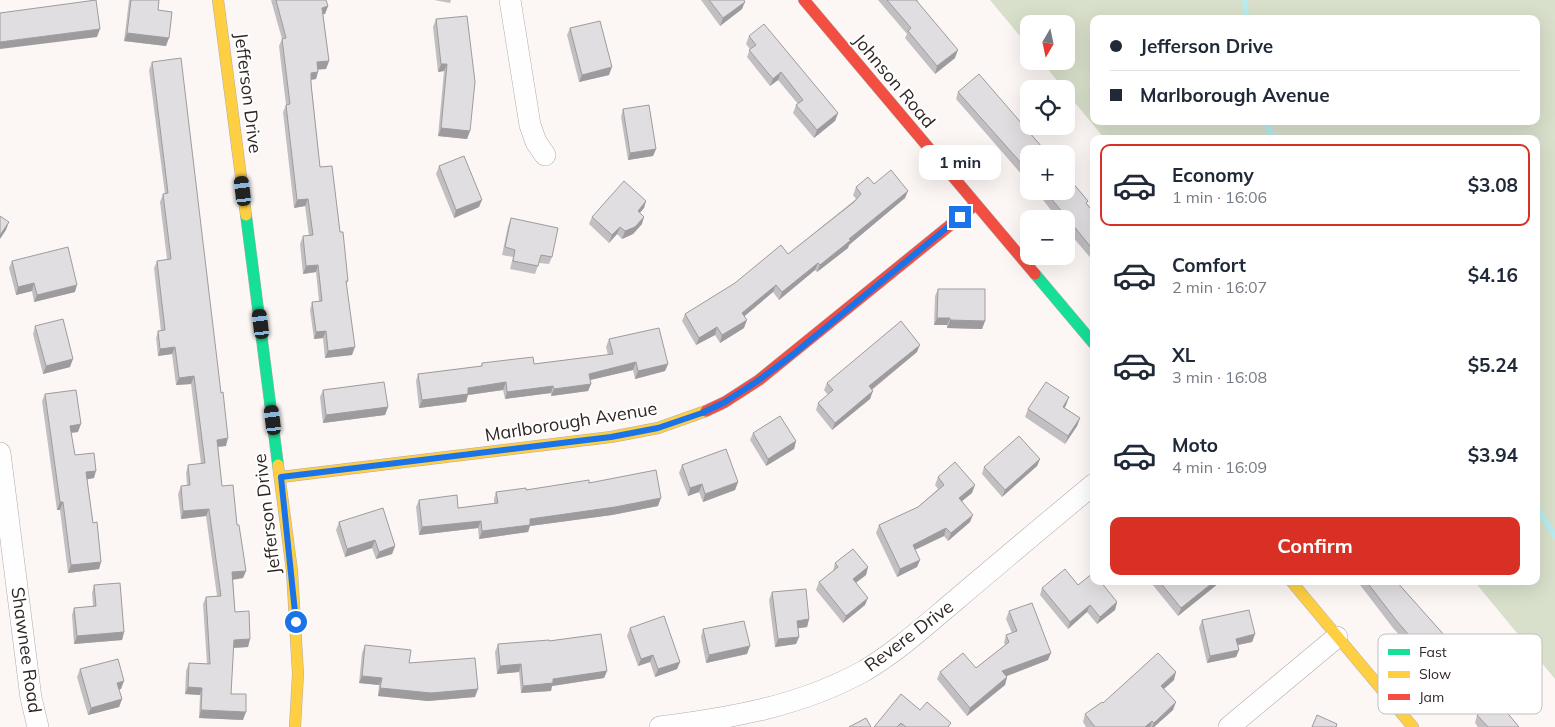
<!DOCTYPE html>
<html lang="en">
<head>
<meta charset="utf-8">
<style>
  body { margin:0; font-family:Mulish,sans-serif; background:#f6f6f7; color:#1f2937; height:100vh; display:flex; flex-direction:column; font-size:19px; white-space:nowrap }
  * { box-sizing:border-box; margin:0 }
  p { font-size:16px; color:#747a83 }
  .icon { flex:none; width:28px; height:28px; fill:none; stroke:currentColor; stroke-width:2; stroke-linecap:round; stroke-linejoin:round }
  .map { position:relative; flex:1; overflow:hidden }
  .side { position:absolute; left:1090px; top:135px; width:450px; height:450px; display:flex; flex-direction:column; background:#fff; border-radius:10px; box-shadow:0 5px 20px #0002 }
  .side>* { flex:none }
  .top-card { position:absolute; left:1090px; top:15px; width:450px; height:110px; border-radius:10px; box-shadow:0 5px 20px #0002; display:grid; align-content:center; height:110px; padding:0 20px; background:#fff }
  .needle { width:32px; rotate:189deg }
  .buttons { position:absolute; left:1020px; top:15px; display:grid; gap:10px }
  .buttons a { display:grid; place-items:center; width:55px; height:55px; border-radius:10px; background:#fff; box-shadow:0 5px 20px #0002; font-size:25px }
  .end { position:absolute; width:22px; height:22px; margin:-11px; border:6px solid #1a73e8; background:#fff; box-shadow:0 0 0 2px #fff }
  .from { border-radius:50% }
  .bubble { position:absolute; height:35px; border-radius:10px; background:#fff; box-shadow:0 5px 20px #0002; font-size:16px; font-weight:700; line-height:35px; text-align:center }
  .car { position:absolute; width:15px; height:30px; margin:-15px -8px; border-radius:6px; box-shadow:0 0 4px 1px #0007; background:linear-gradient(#222 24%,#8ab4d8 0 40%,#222 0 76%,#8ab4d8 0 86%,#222 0) }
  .top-card b { display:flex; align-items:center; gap:18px; height:48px; font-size:19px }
  .top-card b+b { border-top:1px solid #e0e1e3 }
  .top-card i { width:12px; height:12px; background:#1f2937 }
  ul { padding:9px 0 0; list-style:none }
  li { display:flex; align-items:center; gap:15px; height:82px; margin:0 10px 8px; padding:0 10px; border:2px solid transparent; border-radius:10px }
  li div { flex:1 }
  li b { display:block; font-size:19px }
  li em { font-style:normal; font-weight:700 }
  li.active { border-color:#d93025 }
  li>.icon { width:45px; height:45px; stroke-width:1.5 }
  .button { display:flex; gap:10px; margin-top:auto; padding:10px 20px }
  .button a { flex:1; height:58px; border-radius:10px; background:#d93025; color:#fff; font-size:20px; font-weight:700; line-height:58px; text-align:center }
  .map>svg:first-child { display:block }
  .green { fill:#d8e0cb; fill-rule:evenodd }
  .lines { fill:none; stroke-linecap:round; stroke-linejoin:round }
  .stream { stroke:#b7edf0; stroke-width:5.5 }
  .street-casing { stroke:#b1aba9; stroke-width:22 }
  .fast-casing { stroke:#b1aba9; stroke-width:12 }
  .slow-casing { stroke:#b1aba9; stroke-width:12 }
  .jam-casing { stroke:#b1aba9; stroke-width:12 }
  .street { stroke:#fffefe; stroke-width:21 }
  .fast { stroke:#16e098; stroke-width:11 }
  .slow { stroke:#ffcf43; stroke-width:11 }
  .jam { stroke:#f24e42; stroke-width:11 }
  .wall { fill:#c2bfc2 }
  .shaded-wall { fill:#9e9b9e }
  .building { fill:#e1dee1; stroke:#9e9b9e }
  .route { stroke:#1a73e8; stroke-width:6 }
  .labels { text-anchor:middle; stroke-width:4; stroke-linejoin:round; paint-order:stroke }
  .street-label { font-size:18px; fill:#2f2623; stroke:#fff }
  .key { fill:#fff; stroke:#c1bebd; stroke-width:1 }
  .key-label { font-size:14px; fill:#2f2623 }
</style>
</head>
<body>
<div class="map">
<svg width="1555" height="727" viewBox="0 0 1555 727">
  <rect width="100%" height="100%" fill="#fcf7f5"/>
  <path class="green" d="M990,0H1555V679L1474,581H1536V139H1105L1066,92V89H1064L1041,61H1066V24H1029V47ZM1094,19H1536V121H1094Z"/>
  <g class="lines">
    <path class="stream" d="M1245,0L1246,19
      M1263,121L1275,139
      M1536,506L1555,536"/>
    <g class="street-casing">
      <path id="street" d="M510,0L530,125L536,142L545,155
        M0,453L31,698L38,727
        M660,727C731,718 801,706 864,671C898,651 927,624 957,599C1003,560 1048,522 1094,484
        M1229,727L1337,637"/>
    </g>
    <g class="fast-casing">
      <path id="fast" d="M246,215L278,465
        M1035,274L1094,344"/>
    </g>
    <g class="slow-casing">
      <path id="slow" d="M218,0L246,215
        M278,465L292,571L298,674L295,727
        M281,477L611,437L658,428L706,411
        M1291,581L1413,727"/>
    </g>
    <g class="jam-casing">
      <path id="jam" d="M804,0L1035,274
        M706,411L725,402L759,380L975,205"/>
    </g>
    <use href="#street" class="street"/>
    <use href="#fast" class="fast"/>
    <use href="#slow" class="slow"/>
    <use href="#jam" class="jam"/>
  </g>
  <path class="wall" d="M129,0H159L158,10L166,46L124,41Z
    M271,0H326L328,6L325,14H323L329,61L326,69H318L316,79L311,80L320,167L340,232L348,281L346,285L352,355L325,358L323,338L314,339L310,310L312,302L319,301L316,272L303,274L300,244L303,236H309L305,206L294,208L283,112L286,105L279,46L282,39Z
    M434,0H451L450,3Z
    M701,0H744L742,9L720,26Z
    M878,0H918L917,2L955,58L935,74L905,38L907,34Z
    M436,19L470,131L467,139L438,136L444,71L438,72L433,27Z
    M570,28L609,75L579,82L567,35Z
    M749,36L838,113L835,121L814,138L793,113L796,105L798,104L778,80L770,86L747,57L750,49L746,44Z
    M152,62L226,446L218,447L222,486L237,525L246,571L243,578L233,580L235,612L250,639L248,647L233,648L231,694L243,720L199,718L200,695L185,694L186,671L189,663L207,664L203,604L206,597L217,596L206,516L181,519L178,494L181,486L187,485L186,473L188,465L201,464L191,384L176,385L172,354L158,356L156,338L158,331H161L154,268L157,261L167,259L160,202L163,194H165L149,70Z
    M958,92L1029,154V183L956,99Z
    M623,109L656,149L653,156L628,160L621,117Z
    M439,166L479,207L454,218L436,174Z
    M874,184L908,191L905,198L849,245L848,248L817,272L815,270L779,300L773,292L744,316V328L720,343L715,335L696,345L682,321L685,314L788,254L856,199L853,195L856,187Z
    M1036,191H1066L1087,204L1094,213V262L1066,229V219H1058Z
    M646,201L644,208L640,213L642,224L633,234L622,239L617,234L609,243L589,224L592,217Z
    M511,218L552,257L549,264L539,263L535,274L510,269L513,257L502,255L508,226Z
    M12,261L75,292L34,302L32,291L16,295L9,268Z
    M938,289L985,321L982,329L947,328V325H934L935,296Z
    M35,326L70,367L43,374L33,334Z
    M609,339L668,364L665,371L635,379L633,370L590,380L591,384L588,391L551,396V393L505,399L503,390L468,395L466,402L419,408L416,381L418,374L481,366L482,363L534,364L608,355L606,347Z
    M917,352L872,390L870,399L832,430L816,410L818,403L828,395L824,390L827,383Z
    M323,390L388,407L385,415L323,423L320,397Z
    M45,394L78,432L71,433L75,455L94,478L87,479L93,523L101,562L99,569L68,573L60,510H57L42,401Z
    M1069,397L1065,408L1080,418L1077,426L1065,444L1025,417L1028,409Z
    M753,433L796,441L794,449L766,466L750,440Z
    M1040,459L1037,466L1002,497L982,474L984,467Z
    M682,465L738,482L735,490L703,502L699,492L688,496L679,473Z
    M938,477L972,493L962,501L970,522L948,541L944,536L915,550L920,560L917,567L897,577L876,533L879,525L918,507L938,489L935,485Z
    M589,483L658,506L612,515L530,526L528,532L479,539L478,528L419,535L416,507L419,500L458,508L494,503V499L496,492L526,490Z
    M339,522L395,546L392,554L376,559L372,548L345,557L336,530Z
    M835,563L868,567L866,575L856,583L865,605L843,623L816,590L819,582L833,571Z
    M1153,581H1220L1219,583L1178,616L1152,584Z
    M1357,581H1396L1453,645L1483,674L1485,678L1483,683L1519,727H1478L1475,723L1477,715L1479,714L1424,649L1417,655L1393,628Z
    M94,585L124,632L122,640L74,644L72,615L74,608L93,606L92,593Z
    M1078,585L1117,602L1115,610L1097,624L1087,612L1068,629L1040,595L1042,588Z
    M772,592L809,619L807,627L798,628L799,637L796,644L775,647L769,600Z
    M1009,611L1048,660L1006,676L1007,677L1005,685L967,716L937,679L940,672L976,668L1005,645L1004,643L1006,635L1012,633L1006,619Z
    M1202,620L1255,634L1252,642L1238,645L1239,650L1236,657L1207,663L1199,628Z
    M630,628L680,662L677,669L655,677L650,662L638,666L627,636Z
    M703,629L747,654L706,663L701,637Z
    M549,641L607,671L604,678L552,686L551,691L521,693L519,672L497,674L495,652L498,644Z
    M365,645L409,663L475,697L428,701L378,696L379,685L359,683L362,653Z
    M80,669L121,689H119L122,699L119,707L88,715L77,677Z
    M1174,680L1164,689L1173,710L1154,727H1086L1083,722L1085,714L1103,703Z
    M920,710L950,727H874Z"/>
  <path class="shaded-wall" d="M745,2L742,9L720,26L723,18Z
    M328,6L325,14L319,15L322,8Z
    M100,29L97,37L0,49V42Z
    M127,33L169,38L166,46L124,41Z
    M958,50L955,58L935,74L937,66Z
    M329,61L326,69L314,70L317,62Z
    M441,64H447L444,71L438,72Z
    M612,67L609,75L579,82L582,75Z
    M318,72L316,79L308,80L311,73Z
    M781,72L778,80L770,86L773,79Z
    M838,113L835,121L814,138L817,130Z
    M441,128L470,131L467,139L438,136Z
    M656,149L653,156L628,160L630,153Z
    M908,191L905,198L849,245L848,248L817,272L820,265L849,239Z
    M308,199L305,206L294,208L297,200Z
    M482,200L479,207L454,218L456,210Z
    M646,201L644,208L635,218L638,211Z
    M644,217L642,224L633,234L622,239L625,231Z
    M9,222L6,230L0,239V235Z
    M620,227L617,234L609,243L612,235Z
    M818,263L815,270L779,300L782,292Z
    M318,265L316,272L303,274L306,266Z
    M34,283L32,291L16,295L18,287Z
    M77,285L75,292L34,302L37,295Z
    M776,285L773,292L740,320L742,313Z
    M937,318H950L947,325H934Z
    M747,320L744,328L720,343L722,335Z
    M950,320L985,321L982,329L947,328Z
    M717,327L715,335L696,345L699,338Z
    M326,331L323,338L314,339L316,332Z
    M920,345L917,352L866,394L869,386Z
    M175,347L172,354L158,356L160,349Z
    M355,347L352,355L325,358L328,351Z
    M73,359L70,367L43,374L46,366Z
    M636,362L633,370L586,381L589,374Z
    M668,364L665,371L635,379L638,371Z
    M194,376L191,384L176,385L179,378Z
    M506,382L503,390L468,395L466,402L419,408L422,400L468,388Z
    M591,384L588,391L551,396L554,389Z
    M553,386L551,393L505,399L507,392Z
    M873,391L870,399L832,430L835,423Z
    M1069,397L1066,405L1060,414L1063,407Z
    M388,407L385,415L323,423L326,415Z
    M1080,418L1077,426L1065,444L1068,436Z
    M81,424L78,432L68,433L70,426Z
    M228,438L226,446L214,447L217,440Z
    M796,441L794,449L766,466L768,459Z
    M1040,459L1037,466L1002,497L1005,490Z
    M96,471L94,478L84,480L86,472Z
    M738,482L735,490L703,502L705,494Z
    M702,484L699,492L688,496L690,488Z
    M975,485L972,493L956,506L959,498Z
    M661,498L658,506L612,515L530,526L528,532L479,539L482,531L530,519Z
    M60,502H63L60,510H57Z
    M209,509L206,516L181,519L183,511Z
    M973,515L970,522L948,541L951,533Z
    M481,521L478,528L419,535L422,527Z
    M946,528L944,536L910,552L913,545Z
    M375,540L372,548L345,557L347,549Z
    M395,546L392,554L376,559L379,552Z
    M920,560L917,567L897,577L900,569Z
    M101,562L99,569L68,573L71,565Z
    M868,567L866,575L850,587L853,579Z
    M246,571L243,578L229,580L232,572Z
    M1215,581H1220L1219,583L1178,616L1181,608Z
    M868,598L865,605L843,623L846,616Z
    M1117,602L1115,610L1097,624L1100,617Z
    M1090,605L1087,612L1068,629L1070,622Z
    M809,619L807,627L794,629L797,621Z
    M124,632L122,640L74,644L77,636Z
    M1255,634L1252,642L1233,646L1236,639Z
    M799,637L796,644L775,647L778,639Z
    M250,639L248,647L231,648L234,640Z
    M1427,642L1424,649L1417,655L1420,648Z
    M750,646L747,654L706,663L709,655Z
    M1239,650L1236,657L1207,663L1210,656Z
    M1051,653L1048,660L999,679L1002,671Z
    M653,655L650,662L638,666L641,659Z
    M680,662L677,669L655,677L658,669Z
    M521,664L519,672L497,674L500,666Z
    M607,671L604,678L552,686L551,691L521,693L523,686L553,679Z
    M1176,672L1174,680L1158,694L1161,686Z
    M362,676L382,678L379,685L359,683Z
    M1007,677L1005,685L967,716L970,708Z
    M124,681L121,689L114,691L117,683Z
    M188,687L202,688L200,695L185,694Z
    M380,688L478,689L475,697L428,701L378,696Z
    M122,699L119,707L88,715L91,708Z
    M1176,702L1173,710L1154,727H1152L1154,723Z
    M201,710L246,712L243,720L199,718Z
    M1152,721L1150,727H1145Z"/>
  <path class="building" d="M96,0L100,29L0,42V13Z
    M131,0H159L158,10L172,12L169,38L127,33Z
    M276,0H326L328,6L322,8L329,61L317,62L318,72L311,73V84L320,167L332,166L340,232H343L348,281H346L355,347L328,351L326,331L316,332L312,302L322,301L318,265L306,266L303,236L313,235L308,199L297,200L286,105L290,104L282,39L286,38Z
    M709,0H744L745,2L723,18Z
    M887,0H916L958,50L937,66L908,31L911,28Z
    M467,16L475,82L470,131L441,128L447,64H441L436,19Z
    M600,21L612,67L582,75L570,28Z
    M764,24L838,113L817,130L796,105L803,100L781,72L773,79L749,50L756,45L749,36Z
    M181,58L221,393L223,392L228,438L217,440L222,486L233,485L237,525H239L246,571L232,572L235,612L249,611L250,639L234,640L231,694H246V712L201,710L202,688L188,687L189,663L210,664L206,597L221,596L209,509L183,511L181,486L190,485L188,465L205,463L194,376L179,378L175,347L160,349L158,331L165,330L157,261L171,259L163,194L168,193L152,62Z
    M979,74L1048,154H1029V172L958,92Z
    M649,105L656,149L630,153L623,109Z
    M464,156L482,200L456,210L439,166Z
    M891,170L908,191L849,239L851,240L820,265L818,263L782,292L776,285L742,313L747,320L722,335L717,327L699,338L685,314L735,283L781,245L788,254L854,202L861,194L856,187L868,177L874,184Z
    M1066,175L1088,201L1086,203L1094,213V251L1045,191H1066Z
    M624,181L646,201L638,211L644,217L635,227L625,231L620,227L612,235L592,217Z
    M0,216L9,222L0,235Z
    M511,218L558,228L552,257L541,255L538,266L513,261L515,250L505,247Z
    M68,247L77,285L37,295L34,283L18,287L12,261Z
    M938,289H985V321L950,320V318H937Z
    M63,319L73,359L46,366L35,326Z
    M901,321L920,345L869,386L873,391L835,423L818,403L833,390L827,383Z
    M659,328L668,364L638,371L636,362L589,374L591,384L554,389L553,386L507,392L506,382L468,388V394L422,400L418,374L482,366V363L533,357L534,364L613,354L609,339Z
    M384,382L388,407L326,415L323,390Z
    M1046,382L1069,397L1063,407L1080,418L1068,436L1028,409Z
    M76,390L81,424L70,426L75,455L94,453L96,471L86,472L93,523L97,522L101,562L71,565L63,502H60L45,394Z
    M780,416L796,441L768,459L753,433Z
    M1019,436L1040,459L1005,490L984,467Z
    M726,449L738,482L705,494L702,484L690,488L682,465Z
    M955,462L975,485L959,498L973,515L951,533L946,528L913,545L920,560L900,569L879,525L918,507L944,485L938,477Z
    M656,470L661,498L615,507L530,519V525L482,531L481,521L422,527L419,500L457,495L458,508L498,503L496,492L526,488V490L589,480V483Z
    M383,508L395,546L379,552L375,540L347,549L339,522Z
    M853,549L868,567L853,579L868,598L846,616L819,582L838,567L835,563Z
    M1065,569L1078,585L1093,573L1094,581H1100L1117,602L1100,617L1090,605L1070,622L1042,588Z
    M1159,581H1215L1181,608Z
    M1366,581H1396L1453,645L1460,639L1485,669L1481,672L1485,678L1481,681L1519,727H1488L1477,715L1484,709L1427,642L1420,648L1396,620Z
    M120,583L124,632L77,636L74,608L96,606L94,585Z
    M806,589L809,619L797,621L799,637L778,639L772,592Z
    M1032,603L1051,653L1002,671L1007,677L970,708L940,672L963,653L976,668L1009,642L1006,635L1017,631L1009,611Z
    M1249,610L1255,634L1236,639L1239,650L1210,656L1202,620Z
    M664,616L680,662L658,669L653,655L641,659L630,628Z
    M744,621L750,646L709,655L703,629Z
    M601,634L607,671L553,679V683L523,686L521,664L500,666L498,644L549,640V641Z
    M365,645L411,650L409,663L475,658L478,689L431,693L380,688L382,678L362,676Z
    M1158,653L1176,672L1161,686L1176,702L1154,723L1152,721L1145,727H1095L1085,714L1102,702L1103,703Z
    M118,659L124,681L117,683L122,699L91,708L80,669Z
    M901,694L920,710L927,702L951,723L948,727H906L901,723L897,727H874Z
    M1317,715L1337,724L1336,727H1312Z
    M866,718L871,727H849Z"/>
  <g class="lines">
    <path class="route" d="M296,622L281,477L611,437L658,428L702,413L725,402L759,380L791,356L960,217"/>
  </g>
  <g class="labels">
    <g class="street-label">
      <text transform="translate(894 81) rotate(50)" y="6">Johnson Road</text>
      <text transform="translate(248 93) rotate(83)" y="6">Jefferson Drive</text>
      <text transform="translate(571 422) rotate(-9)" y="6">Marlborough Avenue</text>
      <text transform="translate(267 514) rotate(-97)" y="6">Jefferson Drive</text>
      <text transform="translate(909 636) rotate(-37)" y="6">Revere Drive</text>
      <text transform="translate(26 650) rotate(82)" y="6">Shawnee Road</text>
    </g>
  </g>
  <rect x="1378" y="634" width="164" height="80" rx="8" class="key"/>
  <rect x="1388" y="649" width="22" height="6" fill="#16e098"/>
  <rect x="1388" y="671" width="22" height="7" fill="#ffcf43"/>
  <rect x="1388" y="694" width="22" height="6" fill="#f24e42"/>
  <g class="key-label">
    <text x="1419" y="657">Fast</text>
    <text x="1419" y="679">Slow</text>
    <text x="1419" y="702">Jam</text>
  </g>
</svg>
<div class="buttons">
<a><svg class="needle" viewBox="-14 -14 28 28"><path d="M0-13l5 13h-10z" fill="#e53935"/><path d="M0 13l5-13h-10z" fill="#747a83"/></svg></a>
<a><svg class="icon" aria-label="locate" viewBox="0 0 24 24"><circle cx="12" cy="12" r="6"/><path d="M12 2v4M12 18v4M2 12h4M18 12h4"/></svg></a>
<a>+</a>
<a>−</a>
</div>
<i class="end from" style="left:296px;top:622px"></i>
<i class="end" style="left:960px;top:217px"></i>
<div class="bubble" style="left:919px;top:145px;width:82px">1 min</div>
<i class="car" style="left:243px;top:191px;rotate:353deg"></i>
<i class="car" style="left:261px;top:324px;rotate:353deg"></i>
<i class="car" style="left:273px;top:420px;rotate:353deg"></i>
<div class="top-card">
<b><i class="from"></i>Jefferson Drive</b>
<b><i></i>Marlborough Avenue</b>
</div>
<section class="side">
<ul>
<li class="active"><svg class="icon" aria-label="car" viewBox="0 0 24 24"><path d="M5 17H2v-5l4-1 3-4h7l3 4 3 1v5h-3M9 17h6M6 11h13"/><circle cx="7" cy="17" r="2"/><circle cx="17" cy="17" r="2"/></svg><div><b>Economy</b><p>1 min · 16:06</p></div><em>$3.08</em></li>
<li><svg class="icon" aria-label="car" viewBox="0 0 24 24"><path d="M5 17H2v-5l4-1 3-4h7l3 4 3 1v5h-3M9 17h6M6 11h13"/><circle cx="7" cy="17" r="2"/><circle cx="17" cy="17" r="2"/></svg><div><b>Comfort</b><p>2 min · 16:07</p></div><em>$4.16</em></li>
<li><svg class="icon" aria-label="car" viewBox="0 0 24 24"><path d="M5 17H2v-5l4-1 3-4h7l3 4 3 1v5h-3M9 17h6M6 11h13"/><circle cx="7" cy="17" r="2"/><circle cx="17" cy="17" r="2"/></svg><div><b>XL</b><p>3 min · 16:08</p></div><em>$5.24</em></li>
<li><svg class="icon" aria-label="car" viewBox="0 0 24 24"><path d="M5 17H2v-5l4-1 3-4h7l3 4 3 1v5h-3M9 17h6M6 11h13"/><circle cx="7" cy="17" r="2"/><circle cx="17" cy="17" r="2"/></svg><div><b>Moto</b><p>4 min · 16:09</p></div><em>$3.94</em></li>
</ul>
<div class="button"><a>Confirm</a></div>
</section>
</div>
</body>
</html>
